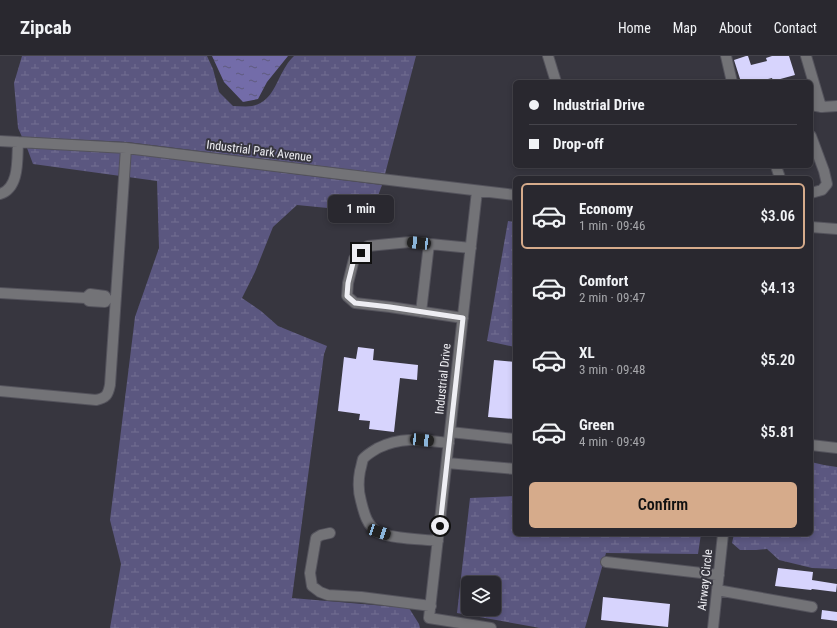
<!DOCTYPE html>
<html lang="en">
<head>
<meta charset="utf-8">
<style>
  body { margin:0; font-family:"Roboto Condensed",sans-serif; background:#313037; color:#f1f3f6; height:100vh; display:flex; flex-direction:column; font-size:15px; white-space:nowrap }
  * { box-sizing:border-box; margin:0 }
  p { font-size:13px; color:#a5a6aa }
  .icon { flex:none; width:22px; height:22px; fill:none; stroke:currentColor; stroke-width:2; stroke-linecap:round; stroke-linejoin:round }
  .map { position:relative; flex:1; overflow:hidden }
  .panel { position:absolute; left:513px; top:120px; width:300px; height:360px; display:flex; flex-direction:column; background:#29282f; border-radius:6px; box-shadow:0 2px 6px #0003,0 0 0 1px #45444b }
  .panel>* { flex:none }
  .hud { position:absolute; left:513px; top:24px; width:300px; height:88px; border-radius:6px; box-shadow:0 2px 6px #0003,0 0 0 1px #45444b; display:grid; align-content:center; height:88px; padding:0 16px; background:#29282f }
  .buttons { position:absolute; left:461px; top:520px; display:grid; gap:8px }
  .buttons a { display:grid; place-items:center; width:40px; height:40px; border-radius:6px; background:#29282f; box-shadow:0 2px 6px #0003,0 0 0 1px #45444b; font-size:20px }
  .end { position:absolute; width:18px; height:18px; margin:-9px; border:5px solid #eeeef3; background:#111; box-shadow:0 0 0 2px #111 }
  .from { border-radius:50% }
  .bubble { position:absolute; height:28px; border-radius:6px; background:#29282f; box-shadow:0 2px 6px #0003,0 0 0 1px #45444b; font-size:13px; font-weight:600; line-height:28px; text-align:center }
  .car { position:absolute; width:12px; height:24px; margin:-12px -6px; border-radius:5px; box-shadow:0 0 3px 1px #0007; background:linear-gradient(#222 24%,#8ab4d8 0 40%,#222 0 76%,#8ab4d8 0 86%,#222 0) }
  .hud b { display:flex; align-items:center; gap:14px; height:38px; font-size:15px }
  .hud b+b { border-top:1px solid #45444b }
  .hud i { width:10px; height:10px; background:#f1f3f6 }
  ul { padding:7px 0 0; list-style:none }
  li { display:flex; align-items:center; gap:12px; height:66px; margin:0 8px 6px; padding:0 8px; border:2px solid transparent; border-radius:6px }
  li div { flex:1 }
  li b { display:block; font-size:15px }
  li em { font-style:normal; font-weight:600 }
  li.selected { border-color:#d6ab8b }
  li>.icon { width:36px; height:36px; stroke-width:1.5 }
  .action { display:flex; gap:8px; margin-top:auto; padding:8px 16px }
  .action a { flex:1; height:46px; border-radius:6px; background:#d6ab8b; color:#111; font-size:16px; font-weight:600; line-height:46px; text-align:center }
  header { display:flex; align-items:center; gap:24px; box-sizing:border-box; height:56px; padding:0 20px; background:#29282f; border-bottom:1px solid #45444b }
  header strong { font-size:19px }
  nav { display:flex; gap:22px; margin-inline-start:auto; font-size:14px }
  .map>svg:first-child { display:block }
  .wetland { fill:url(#wetland-marsh); fill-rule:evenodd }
  .water { fill:url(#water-ripples) }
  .building { fill:#d7d4fd }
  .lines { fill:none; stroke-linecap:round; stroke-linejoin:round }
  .minor-casing { stroke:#54535c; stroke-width:12 }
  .minor { stroke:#737377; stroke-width:10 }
  .route { stroke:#eeeef3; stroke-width:5 }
  .labels { text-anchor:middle; stroke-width:4; stroke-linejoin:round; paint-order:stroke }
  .street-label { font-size:12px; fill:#eeeef3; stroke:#37363f }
</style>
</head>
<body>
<header>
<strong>Zipcab</strong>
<nav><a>Home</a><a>Map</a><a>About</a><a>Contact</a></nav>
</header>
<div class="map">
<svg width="837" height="572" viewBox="0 0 837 572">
  <defs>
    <pattern id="wetland-marsh" width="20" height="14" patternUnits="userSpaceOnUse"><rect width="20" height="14" fill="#5b5780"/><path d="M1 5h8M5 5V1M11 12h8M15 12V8" fill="none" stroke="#736f92"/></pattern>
    <pattern id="water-ripples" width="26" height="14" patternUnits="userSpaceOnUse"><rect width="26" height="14" fill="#736ca9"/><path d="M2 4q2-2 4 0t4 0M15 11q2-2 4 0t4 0" fill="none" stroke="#5f5b7e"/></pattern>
  </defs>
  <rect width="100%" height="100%" fill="#37363f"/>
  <path class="wetland" d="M22,0H207L213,13L219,36L233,50C239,50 246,51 252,50C273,46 276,25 286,10C288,6 291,3 294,0H416L385,118L127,86L22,81L18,72L14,27Z
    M27,92L125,97L382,129L371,159L348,154L297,149L273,171L255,216L242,242L261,255L278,270L327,290L324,298L292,542L409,552L419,568L420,572H110L121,508L110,464L135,261L159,192L157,125L33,108Z
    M508,165L515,166V291L487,285Z
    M811,406L824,409L837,411V513L812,512L779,504L767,493L756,494H740L732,487L734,478H811Z
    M515,440V478H701L698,498L606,497L585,572H540L457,557L470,442ZM468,527H494V553H468Z"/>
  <path class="water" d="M212,0H288L267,26L258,43L243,46L224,26Z"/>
  <path class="building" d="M746,0H748L751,9L767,5L766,2L772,0H789L795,19L773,25L772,22L760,25V24L753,26H741L734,4Z
    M358,291L374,293L373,304L418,309L417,324L400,322L394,376L369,373L370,365L359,364L360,358L338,355L344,301L356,303Z
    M494,304L515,306V363L488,361Z
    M778,512L813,516L812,524L837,528L836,536L812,533L811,534L775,530Z
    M603,541L670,548L668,571L601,564Z
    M822,554L837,556V565L821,563Z"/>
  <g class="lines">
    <g class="minor-casing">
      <path id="minor" d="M548,0L556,26
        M726,0L732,26
        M806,0L821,51
        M811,49L822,51L837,50
        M811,80L824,115L827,128L822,134L811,137
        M0,85L126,92L398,125L515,139
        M776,110L780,122
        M477,135L429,562L491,572
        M0,138C20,132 17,102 18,86
        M811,171L837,173
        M0,237L86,242L89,245L105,246L107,243L105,240L90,238L86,242
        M421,256L429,188
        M463,262L390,251L355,247L347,240L348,227L354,203L368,190L410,186L471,192
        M0,335L96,344C106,342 108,339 110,329L126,92
        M450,376L515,383
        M811,389L837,392
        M447,407L515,413
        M330,477L321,479L316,482L310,517L312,530L320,536L328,539L361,541L431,550
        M438,485C422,483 391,483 378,476C367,470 364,457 361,445C358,435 358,426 360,415C361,412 362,406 363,403C366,399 373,395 378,392C402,380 423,384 449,387
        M606,506L719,519
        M717,534L812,551
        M713,572L723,478"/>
    </g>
    <use href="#minor" class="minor"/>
  </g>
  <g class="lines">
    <path class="route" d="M361,197L354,203L348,227L347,240L355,247L390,251L463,262L440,470"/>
  </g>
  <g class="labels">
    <g class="street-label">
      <text transform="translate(259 95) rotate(7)" y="4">Industrial Park Avenue</text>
      <text transform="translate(443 323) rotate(-84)" y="4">Industrial Drive</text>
      <text transform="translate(705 524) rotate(-84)" y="4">Airway Circle</text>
    </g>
  </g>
</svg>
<div class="buttons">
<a><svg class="icon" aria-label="layers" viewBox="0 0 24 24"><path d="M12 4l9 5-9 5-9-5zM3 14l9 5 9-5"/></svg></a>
</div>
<i class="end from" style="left:440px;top:470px"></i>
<i class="end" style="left:361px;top:197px"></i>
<div class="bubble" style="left:328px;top:139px;width:66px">1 min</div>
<i class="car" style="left:419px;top:187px;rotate:276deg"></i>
<i class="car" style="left:422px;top:384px;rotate:96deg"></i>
<i class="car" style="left:379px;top:476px;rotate:108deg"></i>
<div class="hud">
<b><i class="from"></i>Industrial Drive</b>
<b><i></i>Drop-off</b>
</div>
<section class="panel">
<ul>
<li class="selected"><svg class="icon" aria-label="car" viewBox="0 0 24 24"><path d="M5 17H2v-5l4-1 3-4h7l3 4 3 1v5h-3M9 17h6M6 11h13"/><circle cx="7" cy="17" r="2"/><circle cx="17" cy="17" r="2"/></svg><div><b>Economy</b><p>1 min · 09:46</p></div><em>$3.06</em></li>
<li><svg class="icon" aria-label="car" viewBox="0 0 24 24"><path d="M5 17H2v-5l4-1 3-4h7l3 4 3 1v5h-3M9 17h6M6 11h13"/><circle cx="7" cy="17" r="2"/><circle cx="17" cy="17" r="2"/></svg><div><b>Comfort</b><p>2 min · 09:47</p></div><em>$4.13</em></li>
<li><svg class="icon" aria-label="car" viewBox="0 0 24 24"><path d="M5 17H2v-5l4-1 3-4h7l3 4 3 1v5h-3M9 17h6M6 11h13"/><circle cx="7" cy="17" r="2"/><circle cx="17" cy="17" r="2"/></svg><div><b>XL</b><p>3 min · 09:48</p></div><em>$5.20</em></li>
<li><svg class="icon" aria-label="car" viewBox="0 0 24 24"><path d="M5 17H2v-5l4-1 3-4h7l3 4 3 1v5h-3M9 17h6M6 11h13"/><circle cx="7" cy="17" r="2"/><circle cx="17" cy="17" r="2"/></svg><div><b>Green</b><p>4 min · 09:49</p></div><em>$5.81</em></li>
</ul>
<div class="action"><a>Confirm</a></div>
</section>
</div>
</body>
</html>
